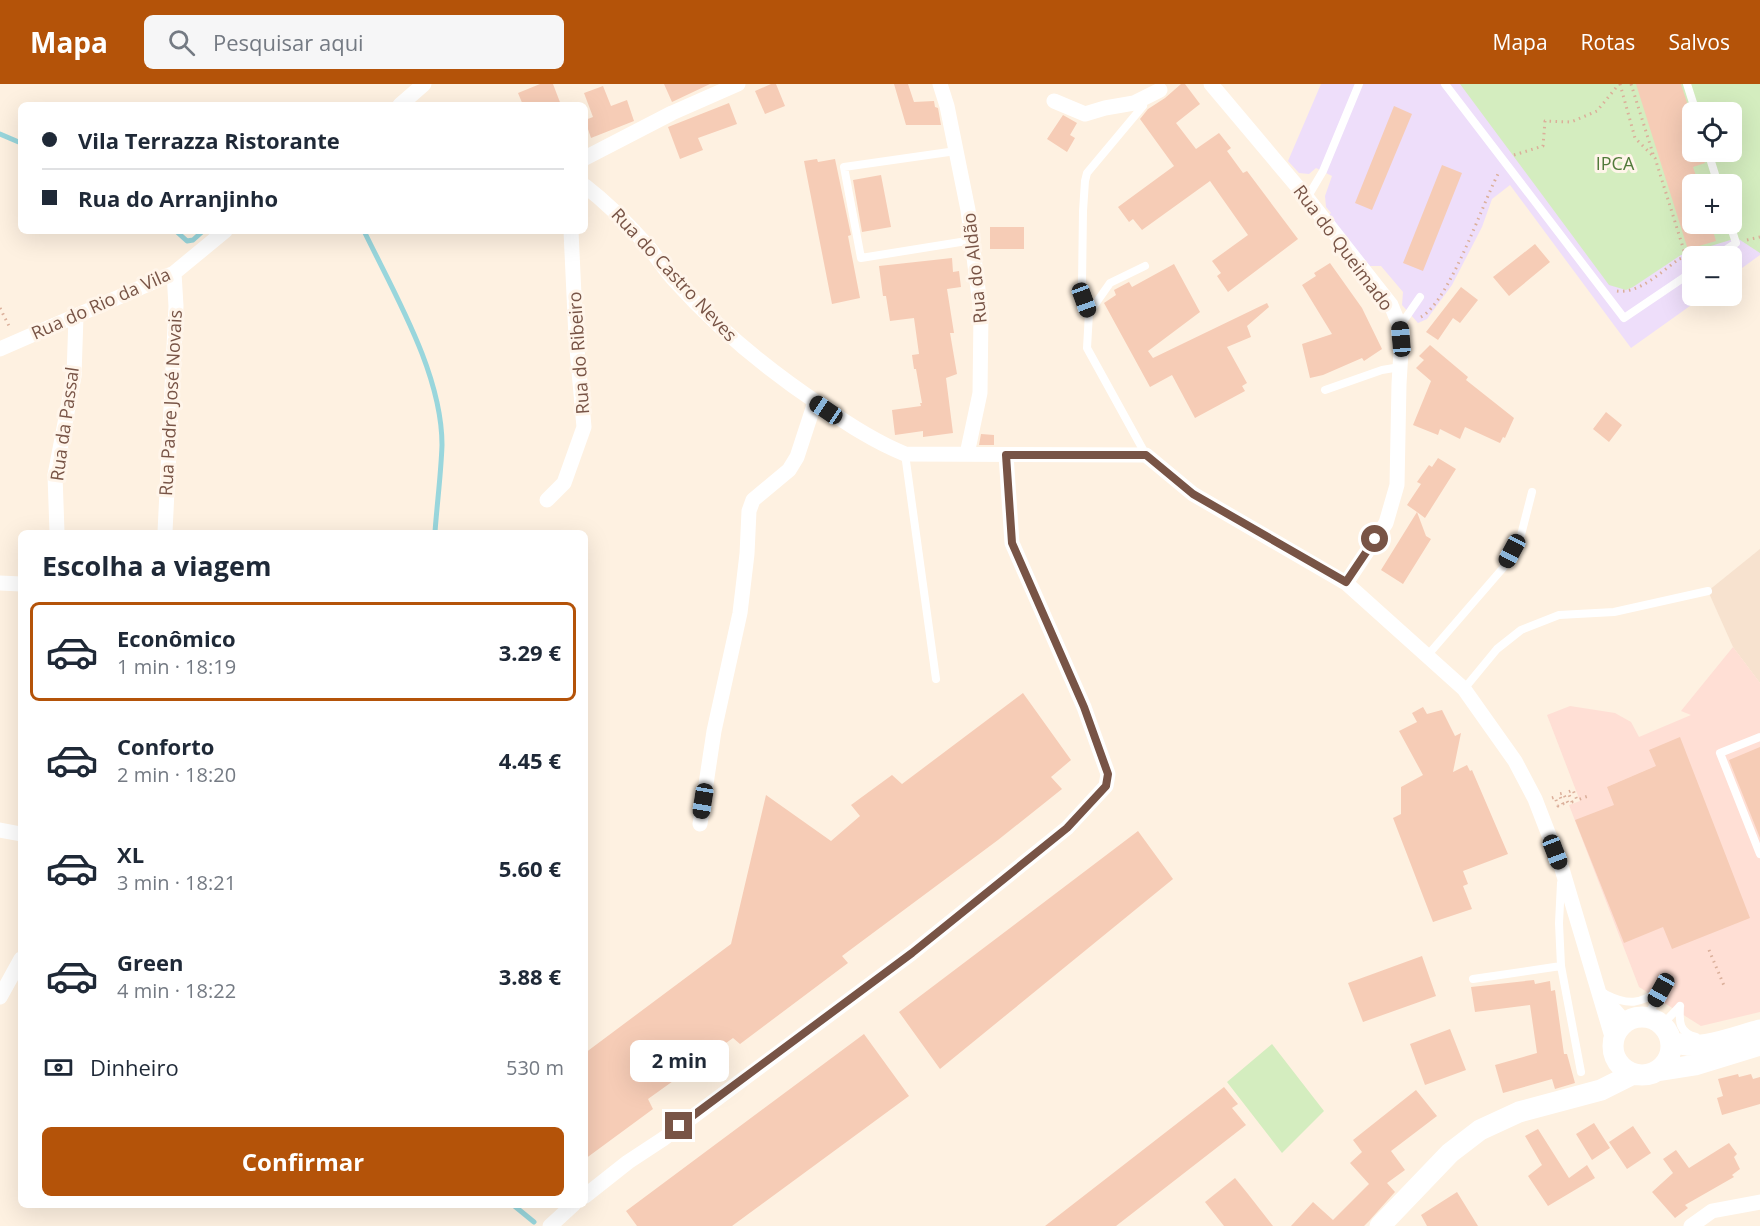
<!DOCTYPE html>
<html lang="pt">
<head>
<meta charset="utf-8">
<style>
  body { margin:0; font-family:"Open Sans",sans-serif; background:#f6f6f7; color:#1f2937; height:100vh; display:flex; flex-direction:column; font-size:22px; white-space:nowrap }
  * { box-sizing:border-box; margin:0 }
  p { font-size:20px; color:#747a83 }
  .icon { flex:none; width:33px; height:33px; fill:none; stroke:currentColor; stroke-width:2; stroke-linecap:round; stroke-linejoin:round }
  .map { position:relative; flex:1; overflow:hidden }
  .details { position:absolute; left:18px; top:446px; width:570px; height:678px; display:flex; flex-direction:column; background:#fff; border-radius:9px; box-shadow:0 6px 24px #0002 }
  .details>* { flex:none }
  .hud { position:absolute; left:18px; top:18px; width:570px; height:132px; border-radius:9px; box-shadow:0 6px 24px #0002; display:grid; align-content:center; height:132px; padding:0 24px; background:#fff }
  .tools { position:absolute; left:1682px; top:18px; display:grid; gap:12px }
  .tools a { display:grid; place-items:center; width:60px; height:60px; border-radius:9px; background:#fff; box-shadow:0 6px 24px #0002; font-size:30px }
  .end { position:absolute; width:27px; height:27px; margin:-14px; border:8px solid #785446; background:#fff; box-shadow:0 0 0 3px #fff }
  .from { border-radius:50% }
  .bubble { position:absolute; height:42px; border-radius:9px; background:#fff; box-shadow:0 6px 24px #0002; font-size:20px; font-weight:700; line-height:42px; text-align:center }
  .car { position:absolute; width:18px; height:36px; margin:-18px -9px; border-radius:8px; box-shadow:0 0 4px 2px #0007; background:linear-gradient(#222 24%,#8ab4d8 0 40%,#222 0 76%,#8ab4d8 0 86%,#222 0) }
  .hud b { display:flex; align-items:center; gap:21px; height:57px; font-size:22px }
  .hud b+b { border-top:2px solid #e0e1e3 }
  .hud i { width:15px; height:15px; background:#1f2937 }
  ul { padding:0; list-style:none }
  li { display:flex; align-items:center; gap:18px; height:99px; margin:0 12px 9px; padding:0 12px; border:3px solid transparent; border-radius:9px }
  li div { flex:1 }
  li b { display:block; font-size:22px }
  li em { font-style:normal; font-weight:700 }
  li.selected { border-color:#b45309 }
  li>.icon { width:54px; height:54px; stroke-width:1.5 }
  h2 { padding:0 24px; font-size:27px; line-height:72px }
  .pay { display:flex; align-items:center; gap:15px; height:66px; padding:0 24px; font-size:22px }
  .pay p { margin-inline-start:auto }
  .action { display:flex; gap:12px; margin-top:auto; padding:12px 24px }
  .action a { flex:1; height:69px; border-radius:9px; background:#b45309; color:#fff; font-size:24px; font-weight:700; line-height:69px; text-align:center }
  header { display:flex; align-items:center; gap:36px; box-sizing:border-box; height:84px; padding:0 30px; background:#b45309; color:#fff }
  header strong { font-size:28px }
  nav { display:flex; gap:33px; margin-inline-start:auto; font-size:21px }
  .search { width:420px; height:54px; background:#f6f6f7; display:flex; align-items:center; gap:15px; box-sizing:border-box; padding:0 21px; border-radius:9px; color:#747a83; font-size:22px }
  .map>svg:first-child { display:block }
  .residential { fill:#f7e2cf }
  .commercial { fill:#ffdfd5 }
  .education { fill:#eedefa; fill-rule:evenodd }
  .green { fill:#d4edbf; fill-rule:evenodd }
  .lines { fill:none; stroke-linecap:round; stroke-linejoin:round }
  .stream { stroke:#99d6dc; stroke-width:5 }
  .building { fill:#f6ccb6 }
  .path { stroke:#dbaf9a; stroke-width:3; stroke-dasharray:1.5 4.5; stroke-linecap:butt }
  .service { stroke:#fff; stroke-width:8 }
  .minor { stroke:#fff; stroke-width:15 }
  .secondary { stroke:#fff; stroke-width:21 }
  .route { stroke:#785446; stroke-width:8 }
  .labels { text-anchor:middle; stroke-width:6; stroke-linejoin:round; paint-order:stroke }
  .park-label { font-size:18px; fill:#517a3a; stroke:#fff5ea }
  .street-label { font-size:18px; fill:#785446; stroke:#fff5ea }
</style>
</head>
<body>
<header>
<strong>Mapa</strong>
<div class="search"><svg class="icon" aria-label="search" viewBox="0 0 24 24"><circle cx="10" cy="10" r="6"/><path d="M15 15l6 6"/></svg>Pesquisar aqui</div>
<nav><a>Mapa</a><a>Rotas</a><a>Salvos</a></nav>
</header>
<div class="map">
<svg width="1760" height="1142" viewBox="0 0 1760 1142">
  <rect width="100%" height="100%" fill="#fef1e1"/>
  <path class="residential" d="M1760,465V599L1733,563L1708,507Z"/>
  <path class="commercial" d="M1733,563L1760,599V928L1701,942L1639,903L1569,721L1580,717L1547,631L1570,622L1615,629L1631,638L1639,653L1691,631L1681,627Z"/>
  <path class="education" d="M1321,0H1760V171L1731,192V172H1692V212H1704L1631,264L1510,101L1492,115L1482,143L1452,201L1427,235L1418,239L1402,221L1403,208L1381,182H1370L1327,133L1331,129L1326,123L1325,112L1332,92L1316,84L1309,90L1299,89L1288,77ZM1692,28H1731V68H1692ZM1692,100H1731V140H1692Z"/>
  <path class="green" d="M1460,0H1760V169L1737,154L1681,171L1633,203L1626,206L1609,201ZM1692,28H1731V68H1692ZM1692,100H1731V140H1692Z
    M1272,960L1324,1027L1282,1069L1227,998Z"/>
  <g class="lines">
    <path class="stream" d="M0,50L21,59
      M176,147L187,157L193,156L203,147
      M364,147C395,211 442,290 442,361C441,390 437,420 435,448
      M512,1120L534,1138"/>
  </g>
  <path class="building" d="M540,0H553L561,21H523L518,9Z
    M664,0H710L672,18Z
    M771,0H776L785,22L765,30L755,7Z
    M894,0H908L914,18L934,17L935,23L938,24L941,41H906Z
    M1181,0H1185L1200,20L1176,39L1196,65L1219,49L1231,64L1227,67L1243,89L1247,87L1298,155L1228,208L1217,192L1221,189L1212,177L1248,151L1210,97L1142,146L1133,135L1129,138L1118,123L1174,82L1140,35L1148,25L1165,14Z
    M1636,0H1681L1692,34V68H1702L1705,79L1693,83L1699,100H1692V140H1711L1716,157L1692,164V169H1689Z
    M603,2L611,22L627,16L634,37L591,54L585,36L593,33L584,9Z
    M729,19L737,40L698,54L703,66L680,75L668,43Z
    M1394,22L1412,30L1372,126L1355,119Z
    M1063,31L1077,39L1070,51L1075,54L1067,68L1047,55Z
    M817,75L818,78L835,75L851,151L848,152L860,214L832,220L804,77Z
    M1442,81L1462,89L1423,187L1403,179Z
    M881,91L891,143L862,148L853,96Z
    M990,143H1024V165H990Z
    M1535,160L1550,178L1509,212L1493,193Z
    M952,174L953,188L959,187L961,203L947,205L954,249H950L957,290L946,294L953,349L923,353V347L895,351L892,326L921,322L920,319H922L916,285H914L912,271L919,270L914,234L890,237L886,212H883L879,182Z
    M1330,179L1362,224L1382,265L1364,277L1362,274L1323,291L1310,294L1302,260L1332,250L1302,201L1316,192L1314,189Z
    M1174,180L1200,228L1148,267L1153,274L1267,219L1269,223L1247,242L1251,253L1227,263L1247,299L1242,302L1245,307L1195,334L1172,291L1150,303L1104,219L1116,211L1114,206L1129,198L1132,203Z
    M1461,203L1478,216L1460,239L1453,234L1438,256L1426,248Z
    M1430,261L1468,293L1466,296L1514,334L1505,354L1503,353L1500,359L1465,343L1460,355L1440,345L1438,351L1413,341L1431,297L1416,284L1424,276L1419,272Z
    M1606,328L1622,341L1609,358L1593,345Z
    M981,350L994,351V361H979Z
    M1438,374L1456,385L1425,434L1417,428L1426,452L1431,455L1403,500L1381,486L1417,428L1407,421L1421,400L1417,398L1429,381L1432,383Z
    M1023,609L1071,676L1051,693L1062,705L998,756L842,872L848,879L740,960L733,954L648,1015L653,1025L585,1075V969L731,860L766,711L831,757L860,732L851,721L892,691L902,700Z
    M1423,623L1427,630L1442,626L1455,652L1461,649L1453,688L1467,681L1470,687L1472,686L1508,770L1463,787L1468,800L1463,802L1472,825L1433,838L1393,734L1401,730V703L1423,691L1399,647L1417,638L1412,629Z
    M1680,653L1750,834L1672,865L1663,843L1624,859L1575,736L1614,721L1607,703L1656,682L1649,666Z
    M1760,663V754L1729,676Z
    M1138,747L1173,795L940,985L899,928Z
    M1422,872L1436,912L1363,938L1348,899Z
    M1534,896L1535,900L1550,897L1551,907L1555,906L1564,970H1567L1575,999L1555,1005L1552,995L1503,1009L1495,981L1537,969L1530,921L1475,928L1471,903Z
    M1450,945L1466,986L1425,1001L1410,960Z
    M864,950L909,1012L732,1142H637L626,1127Z
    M1738,990L1739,993L1751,990L1753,995L1760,993V1020L1722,1031L1717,1014L1723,1012L1718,995Z
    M1224,1003L1238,1020L1232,1024L1246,1041L1116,1142H1045Z
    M1416,1006L1437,1032L1391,1067L1405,1086L1387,1099L1395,1108L1369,1137L1364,1142H1291L1313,1118L1333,1136L1369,1100L1350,1079L1362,1068L1353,1056Z
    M1594,1039L1610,1064L1592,1076L1576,1050Z
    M1633,1042L1651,1069L1627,1085L1609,1058Z
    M1538,1045L1569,1094L1587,1081L1595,1094L1548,1122L1528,1092L1542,1081L1525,1052Z
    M1729,1059L1737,1070L1734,1073L1740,1085L1732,1091L1734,1093L1685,1121L1688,1124L1675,1134L1652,1108L1673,1089L1663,1075L1676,1066L1689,1084Z
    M1235,1094L1248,1110L1273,1142H1224L1205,1118Z
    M1457,1108L1478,1142H1427L1421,1131Z"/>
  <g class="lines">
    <path class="path" d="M1620,0L1635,54L1655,74L1686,173L1706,168
      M1631,0L1654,73
      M1514,71L1543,62L1545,37L1571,38L1597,27L1619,0
      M1747,156L1760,153
      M1617,207C1639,210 1661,188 1679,175L1686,173
      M0,224L10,244
      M1421,233C1449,218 1482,121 1498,90
      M1552,714L1555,713L1558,722L1563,720L1559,710L1563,709L1568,719L1572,718L1568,708L1573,706L1577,716L1591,711
      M1709,866L1725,904"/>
    <path class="service" d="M1445,0L1624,234L1692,188
      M1687,0L1696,28
      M1143,22L1087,89L1085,97L1083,127L1082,200L1084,216L1089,229L1087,264L1146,371
      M956,67L844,83L861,174L973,156
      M1708,68L1718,100
      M1307,114L1323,87L1359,0
      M1716,172L1736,159L1730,140
      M1089,229L1110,199L1145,182
      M1400,242L1420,213
      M1325,306L1382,286L1400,283
      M905,370L936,595
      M1427,572L1503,484L1521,451L1532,408
      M1464,605L1497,565L1521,546L1559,531L1614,528L1708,507
      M1760,653L1720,669L1760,770
      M1561,799L1559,839L1561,882L1581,988
      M1473,895L1561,882
      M1605,910C1629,922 1639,920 1661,906
      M1680,922C1679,938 1679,949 1696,953
      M1647,933L1661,907
      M1662,941L1680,922"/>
    <path class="minor" d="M940,0L947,22L968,126L981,229L980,309L967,370
      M1211,0L1307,114L1391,221L1400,243L1401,267L1399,300L1397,401L1386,439L1346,499
      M1054,17L1085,30L1105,24L1134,19L1160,6
      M400,21L424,0
      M585,74L672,29L738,0
      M585,102C607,119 626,138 645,159C656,171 664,186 676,198C719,246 768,286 822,322C849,341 875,358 905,370L1146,371L1193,410L1346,499L1464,605L1515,677L1535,715L1562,785L1613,956
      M0,265L174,189L225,147
      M547,416L564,399L584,343L576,254L571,147
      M57,448L55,391L74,292L76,232
      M165,448L176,222L174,189
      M0,499L21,500
      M700,740L714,647L740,529L747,470L749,427L753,416L789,386L797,373L815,318
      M0,746L21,750
      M1601,911L1625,938
      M0,913L21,875
      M585,1112L628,1078L663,1055L912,869L1067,744L1106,702L1108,690L1084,623L1012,459L1006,371
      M550,1142L574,1120
      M1691,1142L1712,1127L1760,1118"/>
    <path class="secondary" d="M1613 962a29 29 0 1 1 58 0a29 29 0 1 1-58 0Z
      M1671,957C1698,969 1733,953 1760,946
      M1657,987L1695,981L1760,961
      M1380,1142L1450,1069L1480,1046L1519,1028L1601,1006L1633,990"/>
  </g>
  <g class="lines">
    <path class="route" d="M679,1042L912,869L1067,744L1106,702L1108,690L1084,623L1012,459L1006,371H1146L1193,410L1346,498L1375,455"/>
  </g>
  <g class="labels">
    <g class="park-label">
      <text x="1615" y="86">IPCA</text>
    </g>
    <g class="street-label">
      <text transform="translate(1343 164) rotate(53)" y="6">Rua do Queimado</text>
      <text transform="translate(975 184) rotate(-96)" y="6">Rua do Aldão</text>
      <text transform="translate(674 191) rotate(47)" y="6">Rua do Castro Neves</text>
      <text transform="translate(101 220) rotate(-24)" y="6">Rua do Rio da Vila</text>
      <text transform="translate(579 269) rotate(-94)" y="6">Rua do Ribeiro</text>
      <text transform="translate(171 319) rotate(-87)" y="6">Rua Padre José Novais</text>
      <text transform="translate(65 340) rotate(-82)" y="6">Rua da Passal</text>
    </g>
  </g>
</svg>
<div class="tools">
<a><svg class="icon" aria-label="locate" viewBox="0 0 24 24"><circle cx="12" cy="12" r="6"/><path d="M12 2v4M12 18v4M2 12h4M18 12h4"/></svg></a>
<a>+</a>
<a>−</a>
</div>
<i class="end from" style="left:1375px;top:455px"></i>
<i class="end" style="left:679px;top:1042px"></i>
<div class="bubble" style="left:630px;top:956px;width:99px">2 min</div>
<i class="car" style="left:1084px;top:216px;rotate:160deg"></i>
<i class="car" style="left:1401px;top:255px;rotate:355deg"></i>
<i class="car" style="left:826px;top:326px;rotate:304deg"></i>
<i class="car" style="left:1512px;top:467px;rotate:208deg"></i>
<i class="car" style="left:703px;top:717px;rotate:189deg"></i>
<i class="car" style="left:1555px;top:768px;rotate:159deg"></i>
<i class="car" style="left:1661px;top:906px;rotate:209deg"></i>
<div class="hud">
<b><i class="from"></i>Vila Terrazza Ristorante</b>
<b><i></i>Rua do Arranjinho</b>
</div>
<section class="details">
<h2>Escolha a viagem</h2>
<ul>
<li class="selected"><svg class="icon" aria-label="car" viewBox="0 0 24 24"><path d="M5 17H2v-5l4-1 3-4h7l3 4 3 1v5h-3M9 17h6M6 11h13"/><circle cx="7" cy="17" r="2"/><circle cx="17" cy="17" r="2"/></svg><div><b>Econômico</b><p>1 min · 18:19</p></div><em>3.29 €</em></li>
<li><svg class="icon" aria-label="car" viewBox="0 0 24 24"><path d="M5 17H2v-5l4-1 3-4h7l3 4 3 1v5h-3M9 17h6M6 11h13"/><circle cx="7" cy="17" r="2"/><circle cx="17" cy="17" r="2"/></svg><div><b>Conforto</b><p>2 min · 18:20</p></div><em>4.45 €</em></li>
<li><svg class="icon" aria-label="car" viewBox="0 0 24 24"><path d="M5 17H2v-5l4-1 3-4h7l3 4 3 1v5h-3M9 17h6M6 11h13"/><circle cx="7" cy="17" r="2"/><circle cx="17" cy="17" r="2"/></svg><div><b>XL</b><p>3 min · 18:21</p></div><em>5.60 €</em></li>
<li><svg class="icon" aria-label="car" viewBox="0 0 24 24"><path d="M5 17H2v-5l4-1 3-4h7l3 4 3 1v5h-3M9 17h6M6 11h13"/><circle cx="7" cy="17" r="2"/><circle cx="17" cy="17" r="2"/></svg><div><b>Green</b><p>4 min · 18:22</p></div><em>3.88 €</em></li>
</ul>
<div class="pay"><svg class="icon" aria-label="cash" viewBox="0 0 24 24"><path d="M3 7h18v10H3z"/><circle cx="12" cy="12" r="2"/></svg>Dinheiro<p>530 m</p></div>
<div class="action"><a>Confirmar</a></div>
</section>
</div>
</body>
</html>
